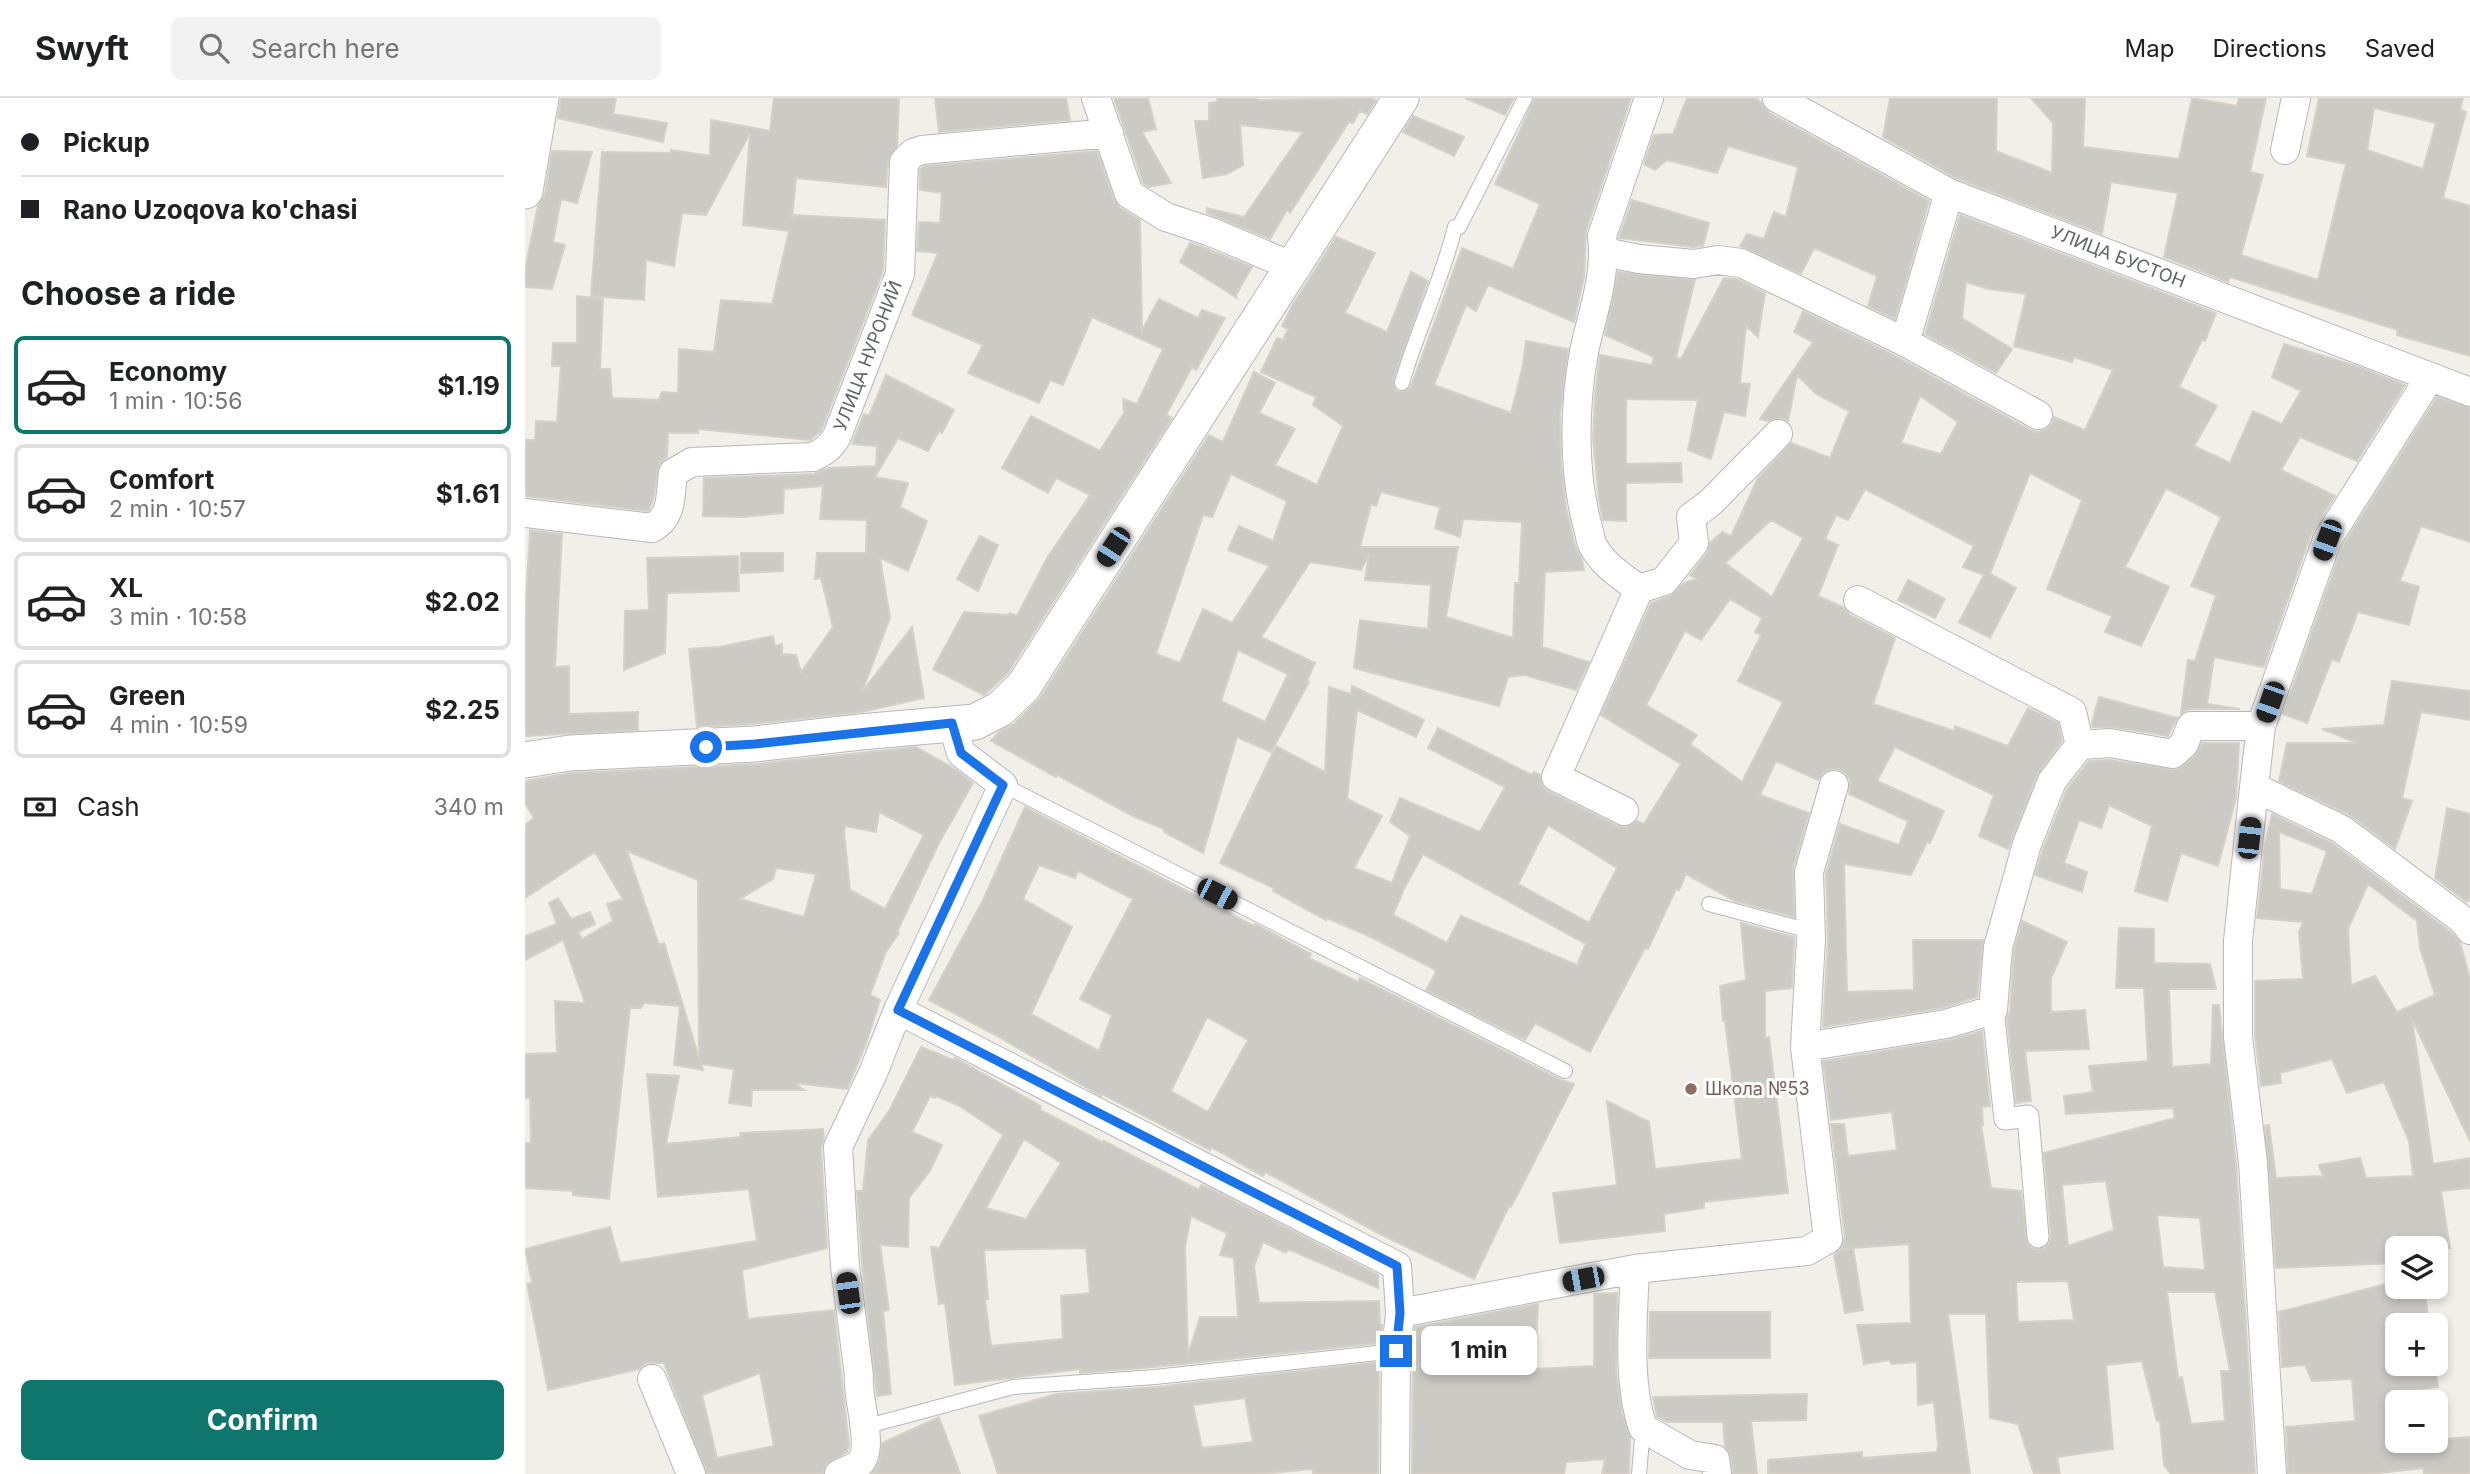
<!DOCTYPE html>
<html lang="en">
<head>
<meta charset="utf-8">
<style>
  body { margin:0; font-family:Inter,sans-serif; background:#f2f2f2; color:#202124; height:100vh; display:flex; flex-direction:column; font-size:26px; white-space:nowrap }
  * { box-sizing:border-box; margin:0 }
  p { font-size:23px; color:#757577 }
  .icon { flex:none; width:38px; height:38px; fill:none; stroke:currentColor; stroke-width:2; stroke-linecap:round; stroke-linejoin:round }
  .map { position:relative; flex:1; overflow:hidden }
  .details { display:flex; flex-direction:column; background:#fff; width:525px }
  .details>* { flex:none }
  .top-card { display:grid; align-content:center; height:154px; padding:0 21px; background:#fff }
  .tools { position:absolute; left:1860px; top:1138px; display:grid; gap:14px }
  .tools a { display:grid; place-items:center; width:63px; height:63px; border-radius:10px; background:#fff; box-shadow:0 4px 10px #0003; font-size:35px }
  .end { position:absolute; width:32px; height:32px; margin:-16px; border:9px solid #1a73e8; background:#fff; box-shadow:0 0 0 4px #fff }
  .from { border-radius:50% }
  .bubble { position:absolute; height:49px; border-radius:10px; background:#fff; box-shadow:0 4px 10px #0003; font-size:23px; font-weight:700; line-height:49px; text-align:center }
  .car { position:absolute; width:21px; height:42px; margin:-21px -10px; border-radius:9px; box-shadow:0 0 5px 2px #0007; background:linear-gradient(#222 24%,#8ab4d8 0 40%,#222 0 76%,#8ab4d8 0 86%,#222 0) }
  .top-card b { display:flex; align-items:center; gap:24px; height:66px; font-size:26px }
  .top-card b+b { border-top:2px solid #e0e0e0 }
  .top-card i { width:18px; height:18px; background:#202124 }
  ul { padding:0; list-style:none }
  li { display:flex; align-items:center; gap:21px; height:98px; margin:0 14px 10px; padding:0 7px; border:4px solid #e0e0e0; border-radius:10px }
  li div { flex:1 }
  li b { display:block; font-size:26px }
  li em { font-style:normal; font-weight:700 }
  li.current { border-color:#0f766e }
  li>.icon { width:63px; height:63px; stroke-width:1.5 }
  h2 { padding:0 21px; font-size:32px; line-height:84px }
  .pay { display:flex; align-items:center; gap:18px; height:77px; padding:0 21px; font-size:26px }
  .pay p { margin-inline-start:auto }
  .cta { display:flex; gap:14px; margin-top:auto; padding:14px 21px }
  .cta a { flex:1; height:80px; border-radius:10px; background:#0f766e; color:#fff; font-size:28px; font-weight:700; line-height:80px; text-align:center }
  header { display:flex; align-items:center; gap:42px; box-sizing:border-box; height:98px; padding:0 35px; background:#fff; border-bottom:2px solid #e0e0e0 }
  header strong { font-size:33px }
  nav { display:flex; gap:38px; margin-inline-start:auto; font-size:24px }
  .search { width:490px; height:63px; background:#f2f2f2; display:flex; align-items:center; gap:18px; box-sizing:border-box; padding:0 24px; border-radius:10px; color:#757577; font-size:26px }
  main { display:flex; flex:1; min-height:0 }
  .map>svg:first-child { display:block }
  .building { fill:#cccac5; stroke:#d6d1c6; stroke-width:2; fill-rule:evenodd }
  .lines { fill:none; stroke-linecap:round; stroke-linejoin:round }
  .service-casing { stroke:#b5b8bc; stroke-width:16 }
  .pedestrian-casing { stroke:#b5b8bc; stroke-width:23 }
  .minor-casing { stroke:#b5b8bc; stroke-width:30 }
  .tertiary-casing { stroke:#b5b8bc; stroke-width:37 }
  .service { stroke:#fff; stroke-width:14 }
  .pedestrian { stroke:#fff; stroke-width:21 }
  .minor { stroke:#fff; stroke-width:28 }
  .tertiary { stroke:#fff; stroke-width:35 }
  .route { stroke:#1a73e8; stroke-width:9 }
  .education-dot { fill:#8d6e63; stroke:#fff; stroke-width:2.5 }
  .labels { text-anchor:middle; stroke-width:6; stroke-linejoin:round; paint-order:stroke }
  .street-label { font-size:18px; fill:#5f6368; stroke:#fff }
  .education-label { font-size:18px; fill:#785e54; stroke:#fff; text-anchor:start }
</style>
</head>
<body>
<header>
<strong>Swyft</strong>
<div class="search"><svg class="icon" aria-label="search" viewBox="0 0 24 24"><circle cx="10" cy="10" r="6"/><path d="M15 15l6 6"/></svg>Search here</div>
<nav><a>Map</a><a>Directions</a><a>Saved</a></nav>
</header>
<main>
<section class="details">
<div class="top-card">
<b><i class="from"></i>Pickup</b>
<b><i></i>Rano Uzoqova ko'chasi</b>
</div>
<h2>Choose a ride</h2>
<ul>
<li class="current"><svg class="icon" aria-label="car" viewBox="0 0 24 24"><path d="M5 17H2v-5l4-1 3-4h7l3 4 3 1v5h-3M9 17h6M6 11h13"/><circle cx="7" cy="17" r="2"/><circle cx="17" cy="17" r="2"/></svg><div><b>Economy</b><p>1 min · 10:56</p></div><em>$1.19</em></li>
<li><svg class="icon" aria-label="car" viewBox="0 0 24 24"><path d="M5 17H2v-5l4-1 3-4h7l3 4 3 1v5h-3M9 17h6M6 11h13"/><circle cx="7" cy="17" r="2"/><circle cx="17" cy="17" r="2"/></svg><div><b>Comfort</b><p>2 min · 10:57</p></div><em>$1.61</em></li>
<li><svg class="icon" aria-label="car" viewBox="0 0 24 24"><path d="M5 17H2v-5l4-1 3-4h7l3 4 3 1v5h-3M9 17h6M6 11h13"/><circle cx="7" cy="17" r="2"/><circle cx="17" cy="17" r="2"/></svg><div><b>XL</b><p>3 min · 10:58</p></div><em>$2.02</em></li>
<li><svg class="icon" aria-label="car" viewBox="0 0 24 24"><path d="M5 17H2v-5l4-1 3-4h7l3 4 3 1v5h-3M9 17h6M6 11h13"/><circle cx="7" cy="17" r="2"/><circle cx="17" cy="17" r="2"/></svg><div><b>Green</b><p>4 min · 10:59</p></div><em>$2.25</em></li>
</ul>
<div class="pay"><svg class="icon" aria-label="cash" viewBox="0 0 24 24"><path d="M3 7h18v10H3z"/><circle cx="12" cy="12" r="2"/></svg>Cash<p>340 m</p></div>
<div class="cta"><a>Confirm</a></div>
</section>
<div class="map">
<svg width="1945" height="1376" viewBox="0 0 1945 1376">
  <rect width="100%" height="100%" fill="#f1efe8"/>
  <path class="building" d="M36,0H91L88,16L142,25L138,44L33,20Z
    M249,0H374L372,48L363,62L361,89L271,80L267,120L268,117L360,122L358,173L296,333L285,342L173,331V335H143L142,359L134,366L128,403L123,413L0,398V342H10L11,323L32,324L36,268H27L28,245H52V198L78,201L75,271H85L87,300L134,302L137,294L153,295L154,251L189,254L196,202L247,206L264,133L218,127L225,35L181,117L157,115L149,168L121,162L119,202L66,198L77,54L146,55V52L185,58L186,22L245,33Z
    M410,0H541L545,22L414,34Z
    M589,0H623L631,31L617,34L646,85L624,89L618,85Z
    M692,0H732V2L845,0L851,2L842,16L835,13L836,10L828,25L824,24L765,115L762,112L745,141L682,115V110L719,119L778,34L715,27L718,67L702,76L678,80L670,23H684V5L692,4Z
    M940,0H989L980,17Z
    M1010,0H1106L1061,133L1059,179L1049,224L963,187L951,213L941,207L909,287L986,315L998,267L1001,243L1043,251L1035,317L1036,364L1041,409L1050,448L1057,462L1059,472L1020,474L1017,549L1064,564L1051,592L999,577L983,579L974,608L829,570L835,522L903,531L906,487L840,482L844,456L836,472L785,464L736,539L790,565L782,583L784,584L746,654L712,639L678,755L639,734V731L610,719L532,677L531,679L466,643L474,634L489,626L515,600L684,337L698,344L729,274L750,285L734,315L770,331L750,367L792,387L818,328L788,307L791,299L736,274L752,240L758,242L763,231L757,228L767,208L811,139L850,155L820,215L862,234L886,174L903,183L868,282L870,291L875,294L883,292L886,288L937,150L988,171L1015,106L970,86ZM706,376L762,403L748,443L714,428L703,452L744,468L707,525L678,511L655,565L631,556L678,417L687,419ZM856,394L915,409L910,430L935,439L938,421L997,424L994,485H990L988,540L921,519L933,449H835L846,406L851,408ZM713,552L763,576L740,624L696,603Z
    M1162,0H1230L1236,4L1244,15L1404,103L1370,221L1343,208L1352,178L1289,150L1276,176L1215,148L1222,136L1239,141L1249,114L1261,119L1273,69L1203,48L1192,75L1142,62L1130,72L1119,66L1129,37L1148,36Z
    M1365,0H1472L1471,53L1527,75L1528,25L1506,0H1560L1558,49L1654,61L1667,0L1712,8L1714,0H1741L1725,74L1738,77L1716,157L1793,182L1821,66L1782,58L1794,0H1938L1935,12L1941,14L1918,100L1945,108V258L1872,237L1873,232L1705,179L1703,184L1639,159L1653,95L1586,84L1577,136L1431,80L1358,39ZM1849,10L1911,25L1898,71L1842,52Z
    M888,18L939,39L929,58L878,34Z
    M27,53L67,54L52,105L36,101L28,144L40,147L27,191L0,189V171L13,108L20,96Z
    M572,53L589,102L595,110L615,122L617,232L634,201L673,220L677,212L700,220L671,272L667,269L641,317L647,320L482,576L459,597L408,571L439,514L483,517L485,515L492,518L522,460L565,397L531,380L523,395L477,370L506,318L575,353L599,315L598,301L612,306L638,251L567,219L538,287L525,282L514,305L443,275L458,247L387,217L413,155L392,153L394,124L415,125L417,95L395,92V71L400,68Z
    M1107,102L1184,125L1178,148L1168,149L1094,140Z
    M1435,117L1691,215L1680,243L1677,242L1654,289L1692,308L1669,348L1705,365L1728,313L1757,326L1776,293L1747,279L1759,246L1831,268L1880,287L1832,363L1775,339L1756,372L1810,398L1786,436L1739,569L1689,559L1682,606L1715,611H1666L1656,615L1663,562L1670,563L1691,497L1666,488L1696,419L1641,390L1600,469L1644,489L1616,548L1580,534L1587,518L1522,491L1557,402L1505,375L1465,476L1491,490L1465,540L1434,524L1459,477L1438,469L1449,448L1340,391L1323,422L1311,417L1300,441L1313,447L1293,498L1318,509L1325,517L1370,540L1348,606L1429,633L1430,628L1483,648L1503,610L1533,625L1537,643L1512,677L1483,751L1454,738L1469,697L1370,649L1352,683L1419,713L1405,745L1402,744L1386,777L1319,766L1322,894L1389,892L1388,842H1458L1452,899L1417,910L1298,929L1303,842L1301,776L1315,726L1374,747L1383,723L1324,696L1325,682L1320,675L1313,671H1306L1298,675L1293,682L1251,663L1235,697L1284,715L1268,770L1269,819L1210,803L1161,776L1154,792L1151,791L1123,851L1120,850L1065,954L1010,925L1000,942L901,892L911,874L909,871L846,839L802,820L801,822L748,793L749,790L695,765L751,648L800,674L804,589L826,596L827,588L899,622L891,639L832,612L822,701L857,718L829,770L867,785L885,738L865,724L875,700L955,734L980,689L903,650L913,630L1007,677L1009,674L1015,677L1017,688L1024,694L1092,728L1101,729L1112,723L1119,726L1156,666L1076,617L1126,505L1145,498L1159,485L1172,481L1165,477L1182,455L1185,445L1197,434L1206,438L1233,380L1266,345L1305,360L1324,313L1291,296L1272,277L1263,323L1256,320L1243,323L1235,321L1288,244L1269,234L1278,213L1372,259L1505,332L1513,334L1521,331L1527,326L1529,319L1560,332L1588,272L1549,259L1547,264L1489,248L1501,196L1464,191L1441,184L1437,220L1487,251L1471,275L1400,236ZM1395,298L1433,324L1416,356L1376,345ZM1246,422L1278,440L1247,499L1200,465ZM1205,501L1237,520L1230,534L1236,537L1213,583L1258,604L1217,684L1165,646L1172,637L1121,607L1160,533L1176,542ZM1023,727L1092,770L1064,825L993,786ZM898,756L1061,846L1052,867L936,818L922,845L868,817L879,791Z
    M665,145L684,151L688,157L687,153L727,169L711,197L712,200L655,164Z
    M1093,174L1170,182L1151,259L1156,261L1199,180L1211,181L1240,195L1233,239L1221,228L1215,285L1225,286L1220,318L1199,314L1186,361L1163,352L1173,302L1101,301V366L1156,365L1157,384L1101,385V423L1078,422L1074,402L1068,340L1070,298L1075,257L1127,267L1129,259L1080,237Z
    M361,277L429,312L417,335L414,333L403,353L373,340L350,379L383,385L375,409L402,423L383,473L355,460L365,520L337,594L387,529L399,600L336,614L228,626L172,629L164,551L194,549L248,538L250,548L257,546V556L271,557L276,574L308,529L296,480L290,481L292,455H343L341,454L342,422L295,421L298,388L259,391L258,415L218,419L178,418L179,380L289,376L304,370L351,368L352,348L327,346L339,316L344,318Z
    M1912,299L1945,310V444L1896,428L1875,483L1894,489L1884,527L1833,514L1814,564L1807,561L1782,625L1758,616L1817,449Z
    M5,432L37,436L30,569L44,568V616L113,614V632L0,638V518Z
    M455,438L473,447L453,493L432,481Z
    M216,455H258V473L216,475Z
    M213,458L214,493L142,495L140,555L99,572L100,513L124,512L122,460Z
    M1383,482L1420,501L1410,520L1373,502Z
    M1867,583L1945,593V622L1896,614L1877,700L1887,703L1870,751L1823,716L1754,683L1762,645H1832L1797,631L1859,627Z
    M1574,599L1652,620L1643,638L1588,629H1568L1567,625Z
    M1677,645H1714L1711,700L1693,768L1656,755L1642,803L1610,793L1627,728L1584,707L1576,730L1554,722L1539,765L1562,774L1557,794L1510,777L1518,751L1542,691L1564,663L1584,662L1652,672L1670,658Z
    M391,649L430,671L448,685L414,745L372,834L374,835L361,854L345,897L355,902L341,946L322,991L269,985L279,992H227L226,1008L204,1005L209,971L176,966L178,972L149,967L155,908L119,905L116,910H105L84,1101L48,1097V1093L0,1090V1045H6L5,1000H0V956L32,955L30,903L60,905L38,842L0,862V838L32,826L24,805L33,800L46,821L65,814L70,826L53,834L57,841L88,823L82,806L98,801L70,754L0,800V727L9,720L0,705V684L5,682L47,675L231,666ZM354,714L399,737L360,811L325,792L319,733L320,728L351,734ZM102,753L173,782L174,960L139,845L134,847ZM251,770L291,776L279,819L215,801L248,781Z
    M500,709L729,828L730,826L786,856L784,860L833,884L835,880L1036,982L1049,986L986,1109L984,1108L949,1181L857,1137L740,1074L738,1078L686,1049L685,1052L577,996L576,998L474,939L404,902L458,802ZM514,767L550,780L553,773L608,801L555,901L587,917L574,953L506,916L547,829L498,801ZM682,919L723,942L683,1014L646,993Z
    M1922,710L1945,716V801L1942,804L1910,780Z
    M1747,716L1807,745L1927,835L1935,844L1945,881V1043L1887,921L1908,1066L1945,1060V1090L1916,1093L1925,1150H1872V1165L1751,1170L1740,1028L1744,1027L1751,1080L1798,1078L1794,1067L1835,1060L1841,1080L1888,1078L1884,1043L1859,984L1822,995L1807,961L1755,975L1756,985L1736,988L1730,938V883L1778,881L1774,834L1778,824L1732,820L1740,747ZM1754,734L1802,753L1787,796L1755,791ZM1843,786L1892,823L1895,850L1910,897L1872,914L1850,878L1826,887L1823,831Z
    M1497,823L1542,844L1526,880V914L1560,912L1564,951L1500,953L1506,1003L1491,1005L1482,920L1485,913L1489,852Z
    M1216,825L1269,839L1267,890L1240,893V940L1244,939L1263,1095L1179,1104V1110L1139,1116L1140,1133L1035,1145L1028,1095L1092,1087L1082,1003L1124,1024L1130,1071L1217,1061L1200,923H1198L1195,888L1221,882Z
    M1594,830L1629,831V865L1685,866L1691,891H1644L1647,969L1686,966L1688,907H1694L1711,1066L1730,1376H1646L1639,1367L1635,1323H1632L1617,1263L1581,1267L1588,1351L1532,1359L1535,1376H1509L1493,1326L1465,1320L1461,1216H1423L1445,1376H1243V1362L1337,1354V1360L1412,1354L1413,1347L1409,1304L1393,1307L1392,1264L1367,1266L1364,1262L1339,1266L1332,1227L1386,1225L1384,1146L1328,1150L1338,1212L1320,1215L1309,1157L1314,1152L1328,1150L1316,1151L1320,1139L1306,1026H1319L1323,1058L1372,1052L1367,1014L1306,1022L1298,963L1424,942L1457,933L1465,1008L1457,1009L1458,1027H1456L1466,1090L1496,1093L1502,1146L1508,1151L1520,1150L1524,1145L1526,1138L1519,1055L1650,1020L1648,1010L1541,1016L1539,998L1568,994L1564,968L1623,963L1619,890H1591ZM1581,1083L1589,1132L1543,1148L1537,1087ZM1632,1117L1675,1120L1680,1172L1638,1169ZM1543,1183L1549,1222L1493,1224L1491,1184ZM1642,1194H1690L1705,1273H1696L1700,1323L1666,1326L1657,1279L1653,1280Z
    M396,949L428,962L430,960L516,1008L515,1012L579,1045V1043L674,1092L676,1087L686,1091L853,1177V1190L763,1151L761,1155L738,1144L729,1168L734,1205L854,1203L855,1227H857L855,1245L629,1269L555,1275V1271L430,1287L420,1205L414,1206L406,1149L414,1150L478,1037L433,1007L411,998L410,1000L405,998L387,1034L417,1047L405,1073L384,1100L383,1149L355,1147L364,1212L358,1213L366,1296L352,1298L337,1166L332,1093H338L343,1042L364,1013ZM499,1041L536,1065L501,1121L461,1110ZM666,1118L702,1135L695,1157L709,1160L713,1219H675L663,1257L660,1149ZM561,1150L565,1195L536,1198L538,1241L466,1248L460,1201H463L459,1152Z
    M122,976L154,978L141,1046L216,1039L215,1035L298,1031L299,1040L296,1050L302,1150L217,1172L223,1221L309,1212L324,1347L322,1354L301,1366L298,1376H182L139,1265H121L114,1271L23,1292L2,1186L7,1185L0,1151L85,1129L95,1165L232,1143L224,1091L133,1099ZM235,1275L249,1348L192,1360L177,1297Z
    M1872,1183V1188H1899L1904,1227H1872V1265H1910L1913,1289L1872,1295L1868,1310L1870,1345L1945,1339V1376H1899L1898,1370L1846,1376H1763L1761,1329L1830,1323L1827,1281L1787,1283L1780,1267L1757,1269L1754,1214Z
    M1092,1195L1091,1274L1097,1315L1105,1339L1104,1376H1077L1080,1361L1041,1364L1039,1376H887L888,1254L890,1229L1013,1206L1010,1271L1069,1268V1196Z
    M1125,1214H1245V1260H1124Z
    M854,1264L853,1376H788V1371L733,1376H473L454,1318L531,1296L631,1289ZM720,1300L728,1344L677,1350L668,1307Z
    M1282,1296L1281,1322L1226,1323L1232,1376H1208L1206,1359L1200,1348L1198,1324H1142L1132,1319L1128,1299Z
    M414,1319L435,1376H347L355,1362L357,1345Z"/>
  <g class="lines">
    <g class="service-casing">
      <path id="service" d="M877,285C892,232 917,183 930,129H934L1000,0
        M478,687L1040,973
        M1184,806L1285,833
        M339,1329L488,1289L630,1279L871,1253
        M1114,1376L1118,1330"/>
    </g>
    <g class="pedestrian-casing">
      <path id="pedestrian" d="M1468,912L1480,1021L1503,1018L1513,1139"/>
    </g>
    <g class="minor-casing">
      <path id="minor" d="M571,0L604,96L641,119L686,134L769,169
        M1252,0L1424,95L1945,294
        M1760,52L1771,0
        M1079,154L1114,161L1169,166L1193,162L1216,165L1380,244L1513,317
        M1380,244L1424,95
        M1905,279L1802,442L1736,628L1729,689L1816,731L1939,823L1945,832
        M0,415L127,430C148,419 145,397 148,375L167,364L288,359C299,354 306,349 312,338L375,176L379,64L388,55L397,52L584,35
        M1114,491L1139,483L1169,445L1166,419L1185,405L1253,336
        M1333,502L1547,614L1555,647
        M1729,689L1713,843V939L1728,1065L1747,1376
        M1099,713L1031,679L1114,491C1097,479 1077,466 1067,446C1065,440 1064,432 1062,426C1048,372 1049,309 1059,254C1067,215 1082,178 1077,138L1124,0
        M373,912L872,1168L875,1215L871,1253L870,1376
        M1280,949L1286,841L1284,774L1309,687
        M1110,1171C1108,1220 1102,1284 1118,1330L1165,1357L1190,1361L1192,1376
        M875,1215L1110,1171L1282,1153L1303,1141L1280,949L1421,926L1468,912L1473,849L1502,746L1527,683L1555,647L1585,645L1648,656L1659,646L1666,628H1736
        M127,1281L166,1376
        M314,1376C320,1373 330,1370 334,1366C351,1350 331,1300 334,1278L320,1168L313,1049L348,975L373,912L478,687L436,655L427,625"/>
    </g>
    <g class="tertiary-casing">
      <path id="tertiary" d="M0,93L16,0
        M0,662L45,655L230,646L335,634L450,624L475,611L498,589L876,0"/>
    </g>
    <use href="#service" class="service"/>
    <use href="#pedestrian" class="pedestrian"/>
    <use href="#minor" class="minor"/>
    <use href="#tertiary" class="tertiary"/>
  </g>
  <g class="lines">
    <path class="route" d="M181,649L230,646L427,625L436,655L478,687L373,912L872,1168L875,1215L871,1253"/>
  </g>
  <circle class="education-dot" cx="1166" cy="991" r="7"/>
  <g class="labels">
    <g class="street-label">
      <text transform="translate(1593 159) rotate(21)" y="6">УЛИЦА БУСТОН</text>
      <text transform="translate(343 258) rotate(-69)" y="6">УЛИЦА НУРОНИЙ</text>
    </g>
    <g class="education-label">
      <text x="1180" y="997">Школа №53</text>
    </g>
  </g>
</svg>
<div class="tools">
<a><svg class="icon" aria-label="layers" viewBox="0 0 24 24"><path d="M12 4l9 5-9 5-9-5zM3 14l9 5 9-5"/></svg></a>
<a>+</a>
<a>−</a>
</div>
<i class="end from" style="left:181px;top:649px"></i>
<i class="end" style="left:871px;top:1253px"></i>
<div class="bubble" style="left:896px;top:1228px;width:116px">1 min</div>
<i class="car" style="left:1802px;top:442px;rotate:200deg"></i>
<i class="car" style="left:588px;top:449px;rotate:213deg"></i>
<i class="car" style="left:1745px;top:604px;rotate:199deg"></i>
<i class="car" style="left:1724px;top:740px;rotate:6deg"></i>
<i class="car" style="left:692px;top:796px;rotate:117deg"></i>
<i class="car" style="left:1058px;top:1181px;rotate:259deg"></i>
<i class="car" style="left:323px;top:1195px;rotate:352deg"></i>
</div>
</main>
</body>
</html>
